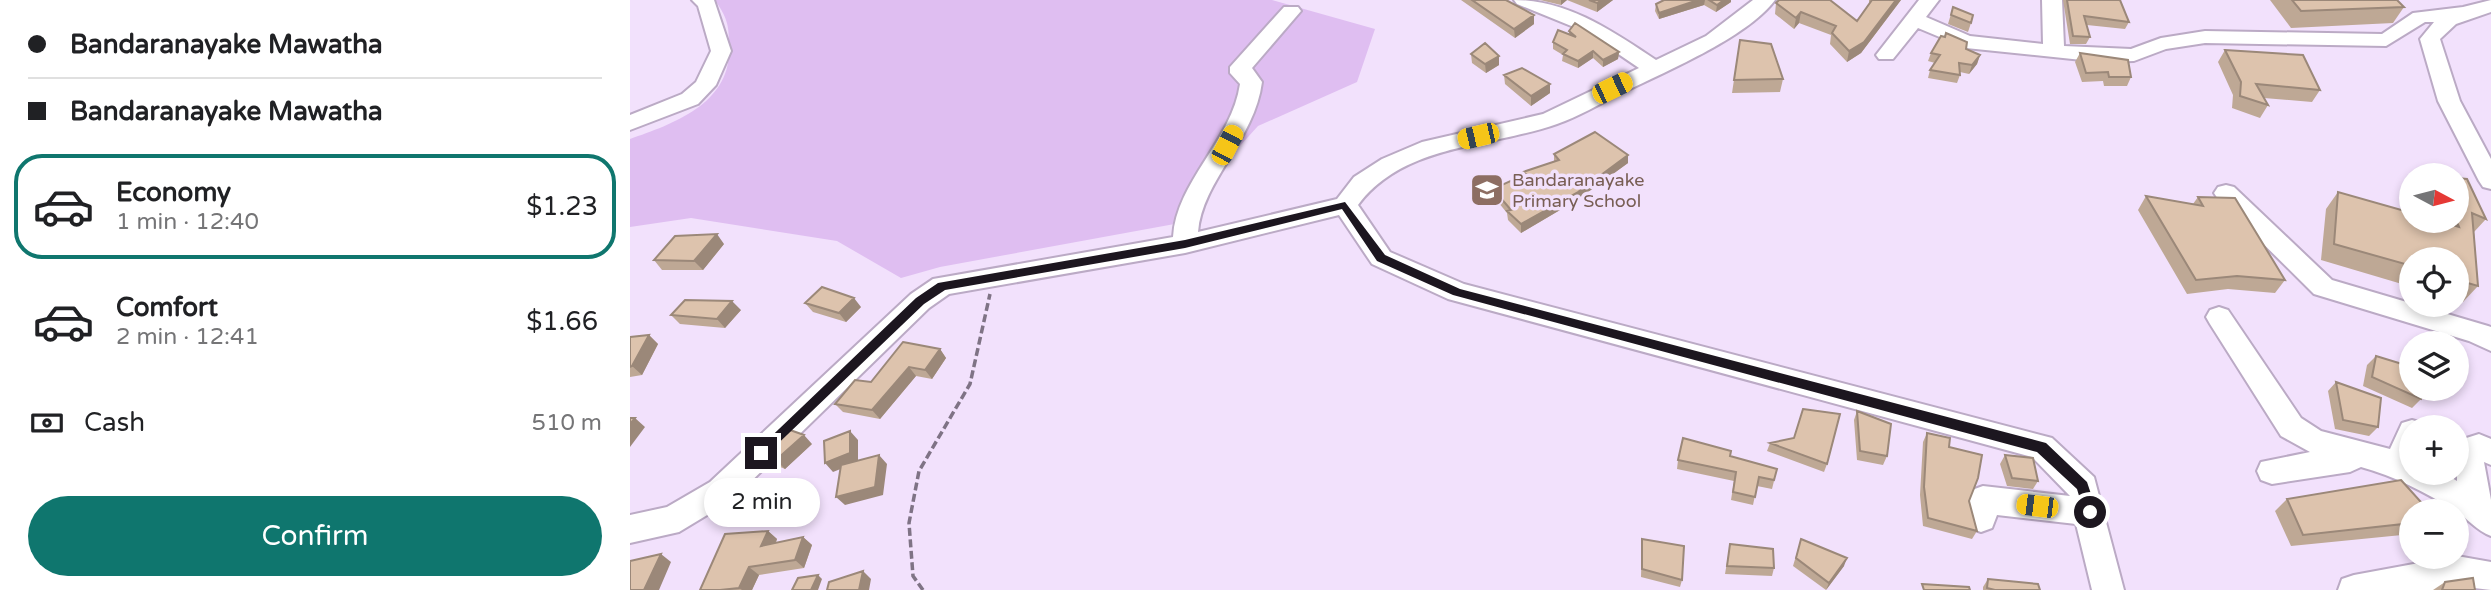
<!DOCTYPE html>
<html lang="en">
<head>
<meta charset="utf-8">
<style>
  body { margin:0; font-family:"Varela Round",sans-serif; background:#f6f6f6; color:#202124; height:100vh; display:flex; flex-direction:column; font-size:26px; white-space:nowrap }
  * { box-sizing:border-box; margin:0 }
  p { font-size:23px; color:#757577 }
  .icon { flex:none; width:38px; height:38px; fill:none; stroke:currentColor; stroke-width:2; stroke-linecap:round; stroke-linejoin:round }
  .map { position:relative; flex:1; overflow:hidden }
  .sheet { display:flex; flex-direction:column; background:#fff; width:630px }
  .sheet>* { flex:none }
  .banner { display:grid; align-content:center; height:154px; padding:0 28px; background:#fff }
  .needle { width:46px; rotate:97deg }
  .controls { position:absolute; left:1769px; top:163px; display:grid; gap:14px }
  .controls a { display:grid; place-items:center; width:70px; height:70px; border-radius:50%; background:#fff; box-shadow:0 4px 10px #0003; font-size:35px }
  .end { position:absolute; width:32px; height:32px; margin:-16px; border:9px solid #1c161f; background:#fff; box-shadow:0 0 0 4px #fff }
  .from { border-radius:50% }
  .bubble { position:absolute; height:49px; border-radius:24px; background:#fff; box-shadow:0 4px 10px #0003; font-size:23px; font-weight:600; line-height:49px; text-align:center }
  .car { position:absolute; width:21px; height:42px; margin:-21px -10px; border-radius:9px; box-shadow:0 0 5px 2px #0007; background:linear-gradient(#f5c518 24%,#345 0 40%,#f5c518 0 76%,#345 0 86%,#f5c518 0) }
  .banner b { display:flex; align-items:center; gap:24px; height:66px; font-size:26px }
  .banner b+b { border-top:2px solid #e0e0e0 }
  .banner i { width:18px; height:18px; background:#202124 }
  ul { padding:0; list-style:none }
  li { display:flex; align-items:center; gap:21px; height:105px; margin:0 14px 10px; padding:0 14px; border:4px solid transparent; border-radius:28px }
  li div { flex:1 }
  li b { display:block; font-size:26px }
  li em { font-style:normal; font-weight:600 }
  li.on { border-color:#0f766e }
  li>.icon { width:63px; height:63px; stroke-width:1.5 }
  .pay { display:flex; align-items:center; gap:18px; height:77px; padding:0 28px; font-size:26px }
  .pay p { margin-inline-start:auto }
  .action { display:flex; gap:14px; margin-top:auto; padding:14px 28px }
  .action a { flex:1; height:80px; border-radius:42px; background:#0f766e; color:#fff; font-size:28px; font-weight:600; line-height:80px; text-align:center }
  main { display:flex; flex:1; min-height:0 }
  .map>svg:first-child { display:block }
  .green { fill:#dfbef1 }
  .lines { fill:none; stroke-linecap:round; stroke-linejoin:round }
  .minor-casing { stroke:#bbaac5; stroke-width:4 }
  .path { stroke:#7f7385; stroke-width:3.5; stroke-dasharray:8 3.5; stroke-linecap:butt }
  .minor { fill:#fff; fill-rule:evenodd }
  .wall { fill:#bea895 }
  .shaded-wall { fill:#9b8879 }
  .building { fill:#ddc3ad; stroke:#9b8879; stroke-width:2 }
  .route { fill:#1c161f }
  .labels { text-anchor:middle; stroke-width:7; stroke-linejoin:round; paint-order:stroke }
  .education-label { font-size:18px; fill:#785e54; stroke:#f2e1fc; text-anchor:start }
</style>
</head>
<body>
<main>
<section class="sheet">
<div class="banner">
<b><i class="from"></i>Bandaranayake Mawatha</b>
<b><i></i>Bandaranayake Mawatha</b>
</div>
<ul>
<li class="on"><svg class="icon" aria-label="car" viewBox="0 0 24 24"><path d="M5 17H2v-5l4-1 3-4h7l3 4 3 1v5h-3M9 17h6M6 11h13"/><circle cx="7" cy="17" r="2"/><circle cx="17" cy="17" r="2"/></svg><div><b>Economy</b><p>1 min · 12:40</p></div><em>$1.23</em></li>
<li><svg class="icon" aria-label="car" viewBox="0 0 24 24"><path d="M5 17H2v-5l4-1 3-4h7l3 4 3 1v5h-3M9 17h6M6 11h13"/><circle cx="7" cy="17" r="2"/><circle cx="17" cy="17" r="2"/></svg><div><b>Comfort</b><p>2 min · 12:41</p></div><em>$1.66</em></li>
</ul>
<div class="pay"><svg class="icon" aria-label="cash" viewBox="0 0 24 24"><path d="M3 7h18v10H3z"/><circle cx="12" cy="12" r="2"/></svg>Cash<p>510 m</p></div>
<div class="action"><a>Confirm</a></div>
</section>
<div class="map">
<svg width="1861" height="590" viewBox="0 0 1861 590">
  <rect width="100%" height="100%" fill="#f2e1fc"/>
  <path class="green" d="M85,0H642L745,29L727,82L628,126L559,202L550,223L310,267L271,278L207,241L61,218L0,227V139C43,124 99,104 99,51C99,26 99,21 85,0Z"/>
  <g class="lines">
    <g class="minor-casing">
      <path id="minor" d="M62,0H84L101,51L86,85L68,104L0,130V115L52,94L66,82L81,51L68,6Z
        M884,0C938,0 982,31 1026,60L1076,36L1123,0H1145C1117,38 1032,73 990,94C969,104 948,117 927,124C859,148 775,143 728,205L760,252L834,284L1422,438L1464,477L1494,590H1462L1446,524L1367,515L1362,528L1351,532L1340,528C1334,515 1336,503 1342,490L1353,486L1440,496L1402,457L818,299L742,264L709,215L555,253L319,294L299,308L102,500L49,532L0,543V515L37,507L80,482L281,294L303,279L543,237C546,182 602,140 610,84L600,73V67L654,7H668L671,11L622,68L632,82C625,139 572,181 568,232L707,199L724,177L752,159L792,142L913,114L1009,68L956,32L887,4Z
        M1289,0H1309L1296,17L1340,36L1413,44L1412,0H1432L1434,46L1501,49L1531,38L1575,31L1752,34L1783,13L1833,7L1861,0V12L1826,24L1810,39L1830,101L1861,159V189L1853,187L1849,181L1808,101L1790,39L1804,22H1795L1756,46L1575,43L1536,49L1504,61L1471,62L1336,48L1288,28L1263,59H1249L1246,55Z
        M1596,185L1604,187L1702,280L1858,326L1861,327V351L1839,341L1684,294L1588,199L1584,193L1588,187Z
        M1589,307L1598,310L1671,418L1691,431L1760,449L1772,423L1782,420L1792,423L1794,427H1782V472H1812L1827,481V441L1849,434L1861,439V465L1854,462L1861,500V536C1847,531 1837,518 1826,511C1796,493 1765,476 1731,467L1720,472L1642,484L1631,480L1627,471L1631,462L1680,452L1651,436L1580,324L1576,317L1580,310Z
        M1827,556L1861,562V590L1827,586L1806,590H1708L1712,579L1724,575Z"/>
    </g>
    <path class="path" d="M293,590L283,576L279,523L289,471L340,384L360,294"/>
    <use href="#minor" class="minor"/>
  </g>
  <path class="wall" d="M831,0H876L904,24L885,38Z
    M910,0H983L967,12L937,0L931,5Z
    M1034,0H1101V2L1086,12L1074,5L1029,19L1025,11L1026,4Z
    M1239,0H1271L1231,53L1217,62L1200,44L1201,35L1169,23L1164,29L1145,14L1146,3L1227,21L1240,3L1239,2Z
    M1433,0H1490L1499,22L1495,29L1457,25L1460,37L1456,44H1440Z
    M1640,0H1767L1774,7L1763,23L1661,28Z
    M1323,7L1341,23L1338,32L1318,24Z
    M939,31L989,52L988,59L973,67L963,58L948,68L932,61L933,55L923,49V42L939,34Z
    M1110,40L1153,79L1150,92L1102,93Z
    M1336,49L1350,55L1347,64L1339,74L1330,72V75L1327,83L1298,78L1300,70L1305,63L1298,61L1301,53Z
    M1595,50L1690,90L1682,102L1634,98L1638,105L1630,118L1602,108L1603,95L1588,62Z
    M1450,53L1501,77L1497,86H1474L1473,81L1452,82L1445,62Z
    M841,54L869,56V65L856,73L842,63Z
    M874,75L920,84V93L901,106L875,84Z
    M924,154L998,155V163L947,200L891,233L878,220L877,213L864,197L863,189L893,175V172L924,162Z
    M1827,178L1856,219L1844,232L1848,286L1833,302L1827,300V259H1782V287L1691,260L1696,209L1708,192L1782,220H1827Z
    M1516,196L1563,204L1568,197L1655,280L1645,293L1598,289L1557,294L1508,210Z
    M94,244L73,270H32L24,260Z
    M175,303L231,307L216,322L183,312Z
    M111,310L95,328L50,324L41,315Z
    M19,335L28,344L12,375L0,377V337Z
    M310,349L316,358L302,379L286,376L250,419L213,412L205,404Z
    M1746,356L1791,399L1782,408L1733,386L1737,365Z
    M1706,382L1748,427L1739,436L1705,429L1698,391Z
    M1227,411L1257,456L1253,465L1227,460L1224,420Z
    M1297,433L1319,447L1339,501L1347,531L1342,539L1293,526L1290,495L1293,442Z
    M1164,438L1197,464L1194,472L1137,451L1140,443Z
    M182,444L155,469L143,464L134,455Z
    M1375,455L1408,481L1403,489L1377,486L1370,464Z
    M1100,456L1147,469L1142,489L1127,486L1123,505L1101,500L1104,481L1047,469L1048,460Z
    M1657,499L1782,511V534L1661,546L1645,511Z
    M138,531L147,539L146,543L173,537L182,545L174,568L129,575L122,590H70Z
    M1012,539L1052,580L1050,587L1011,577Z
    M1171,539L1214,566L1196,590L1163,566Z
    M1100,544L1144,568L1142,576L1095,574Z
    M1358,579L1410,590H1353V587Z
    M1815,582L1845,590H1803Z"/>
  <path class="shaded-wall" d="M931,0H937L931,5Z
    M972,0H983L967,12V3Z
    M1068,0H1075L1074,5L1029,19V13Z
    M1094,0H1101V2L1086,12L1087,5Z
    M1266,0H1271L1231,53L1217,62L1219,51Z
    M1171,12L1169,23L1164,29L1166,18Z
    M904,15V24L885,38L884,29Z
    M963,51V58L948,68V61Z
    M989,52L988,59L973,67V60Z
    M1350,55L1347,64L1339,74L1342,65Z
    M869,56V65L856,73L855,64Z
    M920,84V93L901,106V96Z
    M998,155V163L947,200L891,233V224Z
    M87,234L94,244L73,270L64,261Z
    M224,298L231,307L216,322L209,313Z
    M102,301L111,310L95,328L87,319Z
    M19,335L28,344L12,375L2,366Z
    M310,349L316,358L302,379L295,370Z
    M279,367L286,376L250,419L242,410Z
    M5,418L15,427L0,447V424Z
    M220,431L228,440V462L203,472L195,463Z
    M174,435L182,444L155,469L146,460Z
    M249,455L257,464L253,495L215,505L206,497Z
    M138,531L147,539L140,554L131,546Z
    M173,537L182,545L174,568L165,560Z
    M31,554L41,562L29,590H14Z
    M1217,558L1214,566L1196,590L1199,583Z
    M119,567L129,575L122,590H112L109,588Z
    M233,571L241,579L239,590H229Z
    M188,575L192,579L188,590H181Z"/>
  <path class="building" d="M842,0H876L904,15L884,29Z
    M959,0H972L967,3Z
    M1034,0H1068L1029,13L1026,4Z
    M1079,0H1094L1087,5Z
    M1149,0H1200L1227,21L1242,0H1266L1234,42L1219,51L1202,33L1206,26L1171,12L1166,18L1146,3Z
    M1437,0H1490L1499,22L1454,16L1460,37L1443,36Z
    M1662,0H1767L1774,7L1671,11Z
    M1323,7L1343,15L1341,23L1321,15Z
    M945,23L989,52L973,60L963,51L948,61L933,54L937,50L923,42L928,30L946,37L939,31Z
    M1316,33L1337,42L1336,49L1350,55L1342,65L1329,63L1330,75L1300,70L1310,55L1301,53L1311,36L1315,37Z
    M1110,40L1141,44L1153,79L1104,80Z
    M855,43L869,56L855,64L841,54Z
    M1595,50L1673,55L1690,90L1626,84L1638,105L1610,96L1611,82Z
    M1450,53L1498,60L1501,77H1479L1478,72L1456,73Z
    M892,68L920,84L901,96L874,75Z
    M965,132L998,155L948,192L891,224L877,211L881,210L863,189L896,174L893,172L929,160L924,154Z
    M1827,178L1837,179L1856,219L1842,213L1848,286L1827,280V259H1782V266L1704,244L1708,192L1782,213V220H1806L1829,227L1826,220Z
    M1516,196L1573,206L1568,197L1605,198L1655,280L1607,276L1566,280Z
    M87,234L64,261L24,260L45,236Z
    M192,287L224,298L209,313L175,303Z
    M55,300L102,301L87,319L41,315Z
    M19,335L2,366L0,367V337Z
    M273,342L310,349L295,370L279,367L242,410L205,404L225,380L241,382Z
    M1746,356L1782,367V388H1795L1791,399L1742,377Z
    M1706,382L1751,398L1748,427L1713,420Z
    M1173,409L1210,414L1197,464L1140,443L1164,438Z
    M1227,411L1261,424L1257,456L1230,451Z
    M0,418H5L0,424Z
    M160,430L174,435L146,460L134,455Z
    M220,431V453L195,463L194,441Z
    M1297,433L1320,438L1319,447L1352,455L1348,478L1339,501L1347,531L1298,518L1294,487Z
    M1053,438L1101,451L1100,456L1147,469L1144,480L1129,477L1125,497L1103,492L1106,472L1048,460Z
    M249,455L245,487L206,497L211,465Z
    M1375,455L1403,458L1408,481L1382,478Z
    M1771,480L1799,511H1782V523L1673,535L1657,499Z
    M138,531L131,546L173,537L165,560L119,567L109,588L90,590H70L95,534Z
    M1012,539L1054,546L1052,580L1012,569Z
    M1171,539L1217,558L1199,583L1166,558Z
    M1100,544L1143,549L1144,568L1097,566Z
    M31,554L14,590H0V561Z
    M233,571L229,590H197L199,582Z
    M188,575L181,590H162L168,578Z
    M1843,578L1845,590H1812L1815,582Z
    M1358,579L1408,584L1410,590H1365L1357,588Z
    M1292,584L1339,587L1340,590H1294Z"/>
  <path class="route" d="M715,202L755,255L830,289L1416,443L1457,482L1467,512L1465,516H1455L1447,489L1407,452L823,295L747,261L712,209L555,248L315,290L294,304L135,456L131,458L124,453L286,298L308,283L555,240Z"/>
  <defs>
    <g id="school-square" transform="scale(1.75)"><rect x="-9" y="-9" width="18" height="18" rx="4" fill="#8d6e63" stroke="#f2e1fc"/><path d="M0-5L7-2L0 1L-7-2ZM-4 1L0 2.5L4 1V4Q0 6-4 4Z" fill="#fff"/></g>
  </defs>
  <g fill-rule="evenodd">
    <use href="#school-square" x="857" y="190"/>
  </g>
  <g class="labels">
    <g class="education-label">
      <text x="882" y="186">Bandaranayake<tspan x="882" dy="21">Primary School</tspan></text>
    </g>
  </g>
</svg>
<div class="controls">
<a><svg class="needle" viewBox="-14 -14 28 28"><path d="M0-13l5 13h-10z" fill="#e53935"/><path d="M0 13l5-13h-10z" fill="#757577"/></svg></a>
<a><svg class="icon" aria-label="locate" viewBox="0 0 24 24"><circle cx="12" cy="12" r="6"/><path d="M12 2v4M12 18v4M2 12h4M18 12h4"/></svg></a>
<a><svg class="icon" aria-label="layers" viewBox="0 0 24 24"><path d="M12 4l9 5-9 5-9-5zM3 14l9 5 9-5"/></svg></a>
<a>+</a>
<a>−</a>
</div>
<i class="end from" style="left:1460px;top:512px"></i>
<i class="end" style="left:131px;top:453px"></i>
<div class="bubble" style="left:74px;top:478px;width:116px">2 min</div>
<i class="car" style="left:982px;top:88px;rotate:64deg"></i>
<i class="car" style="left:848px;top:136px;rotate:257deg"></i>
<i class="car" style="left:597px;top:145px;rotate:28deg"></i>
<i class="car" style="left:1407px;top:506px;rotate:277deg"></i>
</div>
</main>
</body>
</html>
